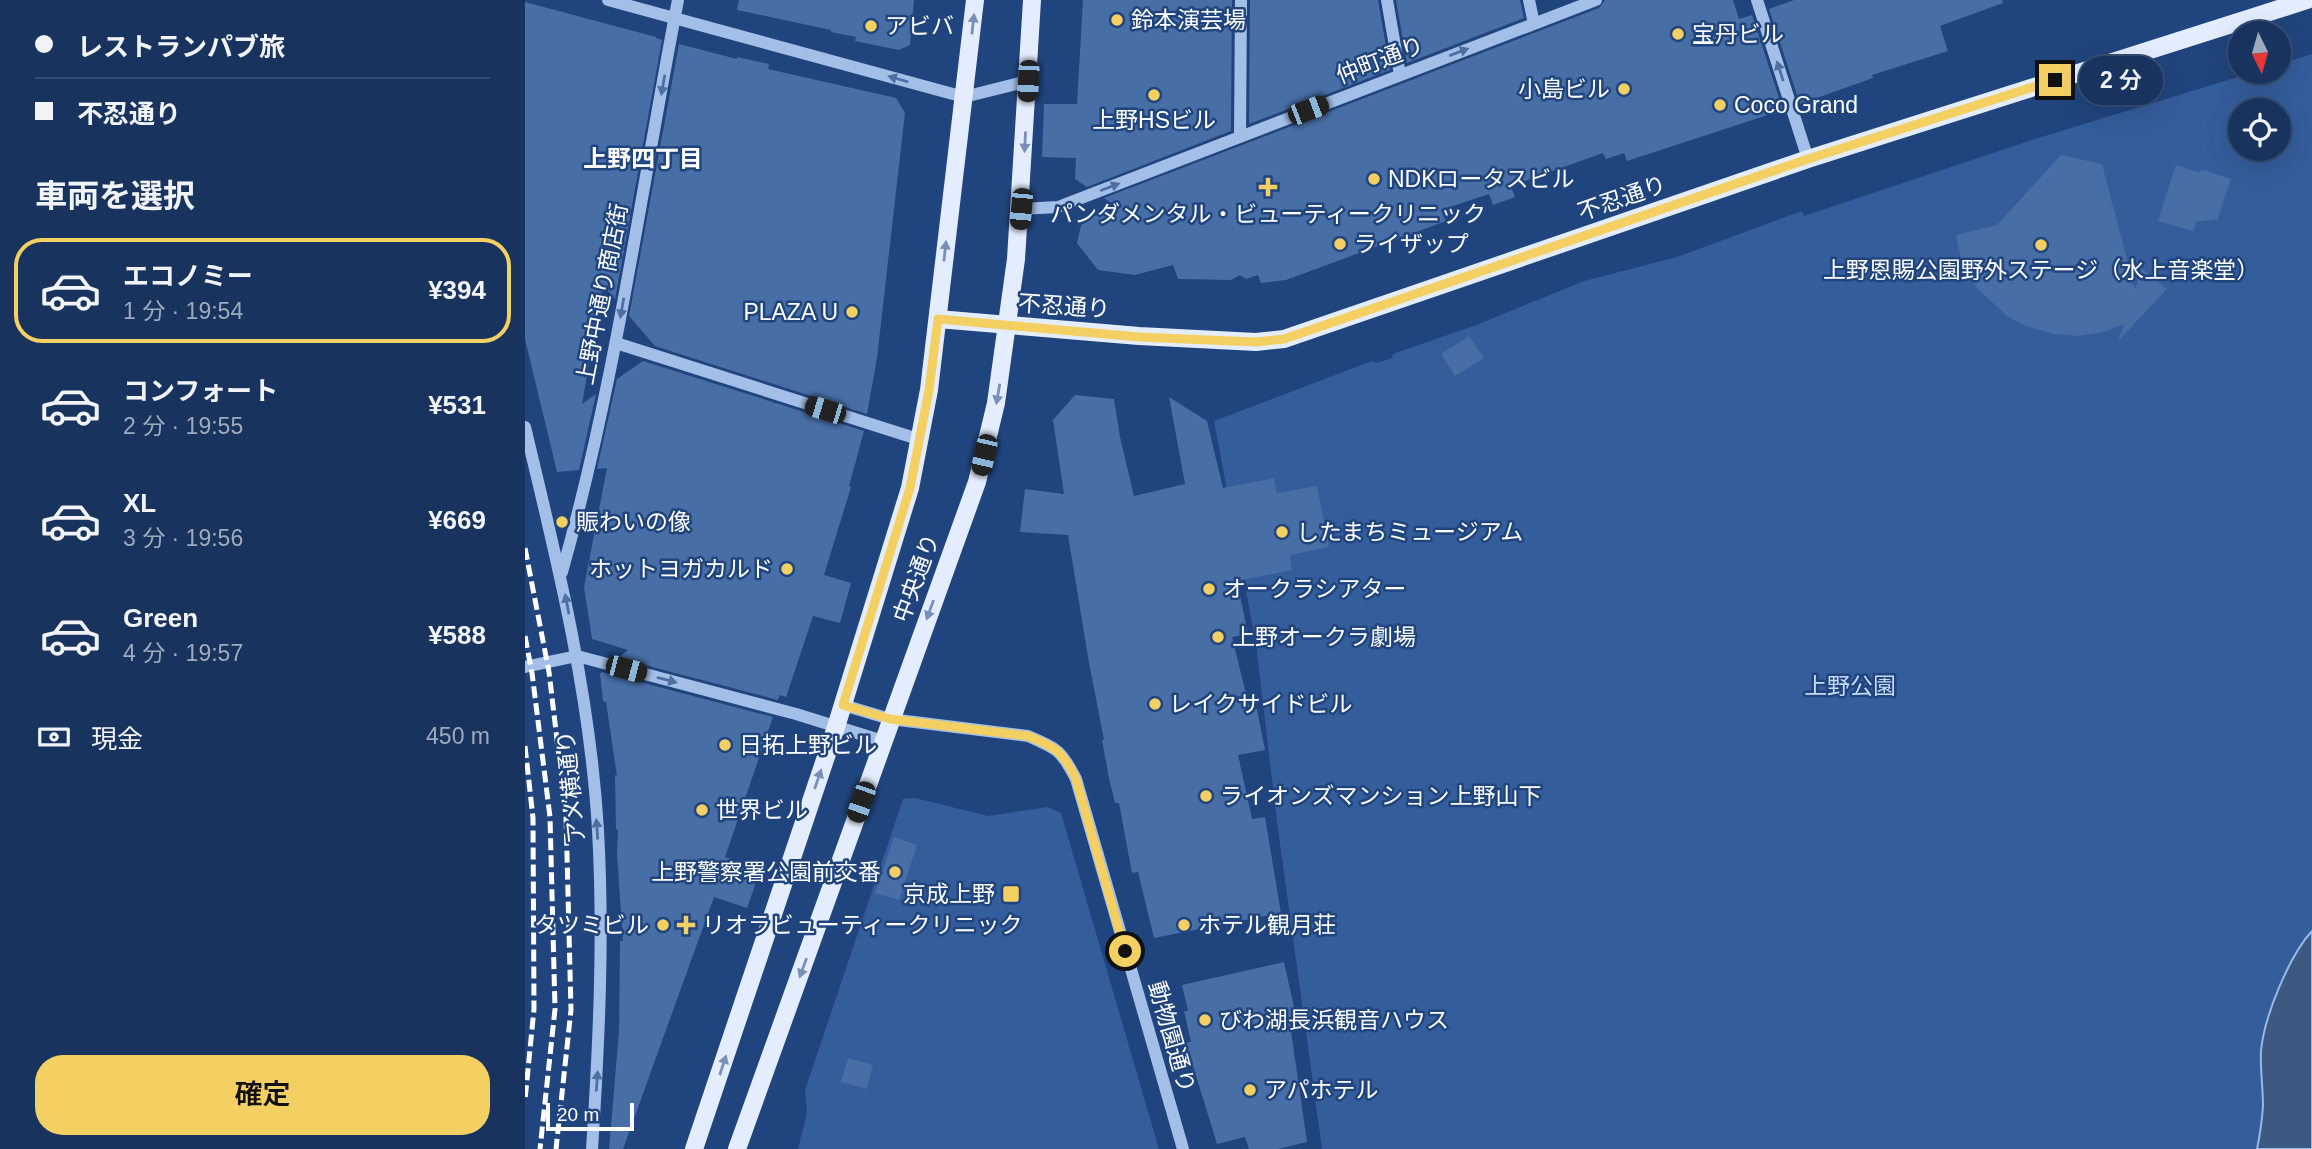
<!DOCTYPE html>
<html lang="ja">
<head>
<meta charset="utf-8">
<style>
  body { margin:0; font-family:Arial,"Noto Sans JP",sans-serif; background:#253f67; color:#f1f3f6; height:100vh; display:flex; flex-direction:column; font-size:26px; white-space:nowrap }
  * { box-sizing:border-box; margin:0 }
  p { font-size:23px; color:#9faabc }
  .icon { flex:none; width:38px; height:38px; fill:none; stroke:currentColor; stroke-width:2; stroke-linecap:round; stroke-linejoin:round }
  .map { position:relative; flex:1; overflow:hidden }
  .drawer { display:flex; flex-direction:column; background:#18335e; width:525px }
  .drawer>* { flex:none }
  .banner { display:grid; align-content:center; height:154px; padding:0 35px; background:#18335e }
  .needle { width:46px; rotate:175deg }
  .controls { position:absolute; left:1703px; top:21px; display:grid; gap:14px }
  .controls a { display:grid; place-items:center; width:63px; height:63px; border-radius:50%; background:#18335e; box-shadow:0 7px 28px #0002,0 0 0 2px #364e73; font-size:35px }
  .scale { position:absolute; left:21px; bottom:18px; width:88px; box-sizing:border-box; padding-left:7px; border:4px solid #fff; border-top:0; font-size:19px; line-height:24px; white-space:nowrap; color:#fff; -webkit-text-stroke:5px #20447d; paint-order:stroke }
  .end { position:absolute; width:32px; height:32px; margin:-16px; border:9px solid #f4d063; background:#111; box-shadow:0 0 0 4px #111 }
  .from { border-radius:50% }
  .bubble { position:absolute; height:49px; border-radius:24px; background:#18335e; box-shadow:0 7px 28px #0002,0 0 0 2px #364e73; font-size:23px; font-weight:600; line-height:49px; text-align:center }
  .car { position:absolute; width:21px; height:42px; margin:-21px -10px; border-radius:9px; box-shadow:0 0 5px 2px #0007; background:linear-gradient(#222 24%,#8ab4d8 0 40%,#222 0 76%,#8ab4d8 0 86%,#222 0) }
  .banner b { display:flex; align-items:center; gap:24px; height:66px; font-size:26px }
  .banner b+b { border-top:2px solid #364e73 }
  .banner i { width:18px; height:18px; background:#f1f3f6 }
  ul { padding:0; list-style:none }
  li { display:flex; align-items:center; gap:21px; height:105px; margin:0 14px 10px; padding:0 21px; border:4px solid transparent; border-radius:28px }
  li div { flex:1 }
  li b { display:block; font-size:26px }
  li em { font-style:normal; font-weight:600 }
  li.selected { border-color:#f4d063 }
  li>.icon { width:63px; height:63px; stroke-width:1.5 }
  h2 { padding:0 35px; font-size:32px; line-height:84px }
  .pay { display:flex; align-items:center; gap:18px; height:77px; padding:0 35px; font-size:26px }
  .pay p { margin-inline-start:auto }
  .primary-button { display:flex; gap:14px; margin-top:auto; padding:14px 35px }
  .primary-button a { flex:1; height:80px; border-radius:28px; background:#f4d063; color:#111; font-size:28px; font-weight:600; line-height:80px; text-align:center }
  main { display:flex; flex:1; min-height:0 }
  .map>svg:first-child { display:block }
  .green { fill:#335d9b; fill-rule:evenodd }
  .water { fill:#3d5982; stroke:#96b9e8; stroke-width:2 }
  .building { fill:#486ea6 }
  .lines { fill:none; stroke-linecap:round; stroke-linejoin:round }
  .minor { stroke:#a3bfe7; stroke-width:12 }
  .major { stroke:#e4edfd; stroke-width:18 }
  .rail { stroke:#fff; stroke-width:5; stroke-dasharray:12 5; stroke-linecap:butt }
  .oneway { fill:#7890b7 }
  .oneway2 { fill:#4e6fa2 }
  .route { stroke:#f4d063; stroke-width:9 }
  .poi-dot { fill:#f4d063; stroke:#20447d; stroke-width:2.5 }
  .labels { text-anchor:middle; stroke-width:5; stroke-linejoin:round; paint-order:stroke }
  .poi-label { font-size:23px; fill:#fff; stroke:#20447d; text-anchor:start }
  .street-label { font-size:23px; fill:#fff; stroke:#20447d }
  .park-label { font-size:23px; fill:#c6daf5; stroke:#20447d }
  .neighbourhood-label { font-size:24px; font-weight:bold; fill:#fff; stroke:#20447d }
</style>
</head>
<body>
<main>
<section class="drawer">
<div class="banner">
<b><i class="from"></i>レストランパブ旅</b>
<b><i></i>不忍通り</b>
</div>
<h2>車両を選択</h2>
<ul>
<li class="selected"><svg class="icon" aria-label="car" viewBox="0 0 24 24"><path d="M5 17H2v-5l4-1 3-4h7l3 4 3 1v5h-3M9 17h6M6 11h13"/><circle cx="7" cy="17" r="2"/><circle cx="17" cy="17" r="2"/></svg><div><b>エコノミー</b><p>1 分 · 19:54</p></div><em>¥394</em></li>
<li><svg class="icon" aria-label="car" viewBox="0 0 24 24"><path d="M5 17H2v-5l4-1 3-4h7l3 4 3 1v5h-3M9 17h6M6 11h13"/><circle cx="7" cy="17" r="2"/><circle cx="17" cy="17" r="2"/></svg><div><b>コンフォート</b><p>2 分 · 19:55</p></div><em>¥531</em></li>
<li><svg class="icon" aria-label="car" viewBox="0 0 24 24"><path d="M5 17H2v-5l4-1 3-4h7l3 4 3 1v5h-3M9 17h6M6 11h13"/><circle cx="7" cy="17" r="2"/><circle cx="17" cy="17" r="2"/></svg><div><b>XL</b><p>3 分 · 19:56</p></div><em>¥669</em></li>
<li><svg class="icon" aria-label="car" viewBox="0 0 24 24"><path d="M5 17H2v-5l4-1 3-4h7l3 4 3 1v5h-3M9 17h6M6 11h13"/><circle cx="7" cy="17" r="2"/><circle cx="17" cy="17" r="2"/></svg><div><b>Green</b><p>4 分 · 19:57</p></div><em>¥588</em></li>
</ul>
<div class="pay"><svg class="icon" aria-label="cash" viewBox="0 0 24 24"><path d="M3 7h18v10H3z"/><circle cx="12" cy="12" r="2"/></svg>現金<p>450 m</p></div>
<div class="primary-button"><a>確定</a></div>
</section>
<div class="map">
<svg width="1787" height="1149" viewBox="0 0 1787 1149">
  <rect width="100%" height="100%" fill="#20447d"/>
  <path class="green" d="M1787,54V1149H797L752,822L731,644L689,421L847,361L851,363L867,358L868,354L951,325L1059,281L1152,257L1277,211L1279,216L1510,139L1729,72H1754V64ZM1715,110H1754V149H1715Z
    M390,798L463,816L523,807L536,813L634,1149H273L282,1113L280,1090L378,799Z"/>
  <path class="water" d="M1787,931V1149H1732C1735,1135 1737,1120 1738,1106C1738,1087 1735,1069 1736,1051C1739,1017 1764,956 1787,931Z"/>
  <path class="building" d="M214,0H389L385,45L374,50L330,41L331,37L306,32V30L212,10Z
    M558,0H707L706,131L562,187L550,179L551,158L517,157L519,104H552Z
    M725,0H853L865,70L724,124Z
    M871,0H995L999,18L882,63Z
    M1080,0H1208L1214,19L1227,15L1258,110L1102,161L1099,153L1081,159L1078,153L986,186L990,197L968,205L964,194L916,210L921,221L761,280L736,283L733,275L721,279L715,275L706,280L653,279L648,265L610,275L573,270L552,243L557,221L592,207L579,198L1074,8Z
    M1269,0H1477L1478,3L1415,26L1423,51L1347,75L1348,78L1275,104L1244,9Z
    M0,2L131,37V38L137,40L90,299L78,285L57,404L71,394L54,470L32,472L0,339Z
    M154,44L212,59V57L244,64L243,69L371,98L380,113L352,358L342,414L130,346L104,316Z
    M1536,155L1577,164L1610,290L1617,269L1642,289L1593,341L1599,324L1579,332L1553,336L1529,334L1504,327L1482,316L1452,288L1441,272L1435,255L1431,235L1472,225Z
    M1651,165L1673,172L1678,170L1706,179L1692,220L1672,221L1668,231L1633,221Z
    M944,336L959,358L930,376L916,354Z
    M118,361L339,431L324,486L326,487L299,575L326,583L315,623L288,616L261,697L255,695L253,700L93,658L103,650L67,639L59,587L82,468L72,469L92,379Z
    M550,395L589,399L595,437L609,496L660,484L644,397L682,421L698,488L749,478L752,493L792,486L804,547L765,555L767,570L712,581L723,634L707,637L725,710L732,709L740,750L713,755L727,819L740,817L756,913L629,938L613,872L607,873L594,803H590L584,778L577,740H579L564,663L543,535L495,532L500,489L539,494L528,420Z
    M77,672L248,717L200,857L236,868L222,908L189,897L98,1149H84L94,1031L95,941H98L92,854L93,830L91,829L90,775L92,776L81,702L78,701L75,674Z
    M369,837L392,845L374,900L350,893Z
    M759,962L771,1016L764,1017L782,1142L753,1149H724L720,1137L692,1144L661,1043L666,1042L659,1011H663L657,985Z
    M323,1058L348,1065L342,1089L316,1082Z"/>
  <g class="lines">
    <path class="minor" d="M83,0L439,97L503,81
      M862,0L875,75
      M1004,0L1009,24
      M1232,0L1283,159
      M715,137L716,0
      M496,209L533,207L1071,0
      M91,343L396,440
      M0,427C32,560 65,693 73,830C79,936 74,1043 67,1149
      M37,572C90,385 116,191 153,0
      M0,667L52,656L271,714L358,741
      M318,705L365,719L503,736C533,749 536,750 551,779L658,1149"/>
    <path class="major" d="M413,319L614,336L731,342L759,339L1283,159L1782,0
      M169,1149L311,727L385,488L404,390L450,0
      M212,1149L452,482L471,403L491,259L507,0"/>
    <path class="rail" d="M0,548L24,672L41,816L46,1010L31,1149
      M0,636L7,673L25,817L30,1009L15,1149
      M0,746L8,818L9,1009L0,1100"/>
  </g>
  <defs><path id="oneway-solid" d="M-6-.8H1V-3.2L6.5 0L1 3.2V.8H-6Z" transform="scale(1.75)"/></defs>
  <g class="oneway">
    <use href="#oneway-solid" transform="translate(448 24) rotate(-84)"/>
    <use href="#oneway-solid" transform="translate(500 142) rotate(93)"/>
    <use href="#oneway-solid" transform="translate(420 251) rotate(-84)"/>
    <use href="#oneway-solid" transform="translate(473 394) rotate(100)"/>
    <use href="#oneway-solid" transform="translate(405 610) rotate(110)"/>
    <use href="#oneway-solid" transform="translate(293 779) rotate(-71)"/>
    <use href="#oneway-solid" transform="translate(278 968) rotate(110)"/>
    <use href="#oneway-solid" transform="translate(198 1065) rotate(-72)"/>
  </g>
  <g class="oneway2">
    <use href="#oneway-solid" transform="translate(934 52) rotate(-21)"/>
    <use href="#oneway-solid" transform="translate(1255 71) rotate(-108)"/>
    <use href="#oneway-solid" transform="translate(373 79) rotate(-164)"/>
    <use href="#oneway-solid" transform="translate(138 85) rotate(100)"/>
    <use href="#oneway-solid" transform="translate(585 187) rotate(-21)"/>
    <use href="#oneway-solid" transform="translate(97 308) rotate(100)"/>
    <use href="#oneway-solid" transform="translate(42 604) rotate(-101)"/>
    <use href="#oneway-solid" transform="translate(142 680) rotate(15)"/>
    <use href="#oneway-solid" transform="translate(72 829) rotate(-94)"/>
    <use href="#oneway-solid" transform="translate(72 1081) rotate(-86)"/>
  </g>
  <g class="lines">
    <path class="route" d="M600,951L551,779C537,751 532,748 503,736L365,719L318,705L385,488L404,390L413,319L614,337L731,342L759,339L1283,159L1530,80"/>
  </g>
  <g class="poi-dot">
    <circle cx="592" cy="20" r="7"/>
    <circle cx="346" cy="26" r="7"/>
    <circle cx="1153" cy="34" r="7"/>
    <circle cx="1099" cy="89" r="7"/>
    <circle cx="629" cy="95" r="7"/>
    <circle cx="1195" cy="105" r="7"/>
    <circle cx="849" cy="179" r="7"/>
    <path d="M739.5 176.5h7v7h7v7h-7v7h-7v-7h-7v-7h7z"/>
    <circle cx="815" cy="244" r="7"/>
    <circle cx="1516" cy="245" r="7"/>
    <circle cx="327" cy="312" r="7"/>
    <circle cx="37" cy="522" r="7"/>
    <circle cx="757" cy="532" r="7"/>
    <circle cx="262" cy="569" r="7"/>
    <circle cx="684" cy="589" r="7"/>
    <circle cx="693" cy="637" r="7"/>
    <circle cx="630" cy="704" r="7"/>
    <circle cx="200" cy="745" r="7"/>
    <circle cx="681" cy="796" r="7"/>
    <circle cx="177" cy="810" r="7"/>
    <circle cx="370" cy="872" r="7"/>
    <rect x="477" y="885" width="18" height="18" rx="3.5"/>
    <circle cx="138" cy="925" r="7"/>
    <path d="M157.5 914.5h7v7h7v7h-7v7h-7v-7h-7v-7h7z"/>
    <circle cx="659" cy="925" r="7"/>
    <circle cx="680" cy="1020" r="7"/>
    <circle cx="725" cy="1090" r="7"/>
  </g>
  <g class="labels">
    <g class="poi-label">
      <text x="606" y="28">鈴本演芸場</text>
      <text x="360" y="34">アビバ</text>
      <text x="1167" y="42">宝丹ビル</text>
      <text x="1085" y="97" text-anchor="end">小島ビル</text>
      <text x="1209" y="113">Coco Grand</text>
      <text x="629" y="128" text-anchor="middle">上野HSビル</text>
      <text x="863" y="187">NDKロータスビル</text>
      <text x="743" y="222" text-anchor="middle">パンダメンタル・ビューティークリニック</text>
      <text x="829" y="252">ライザップ</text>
      <text x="1516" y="278" text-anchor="middle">上野恩賜公園野外ステージ（水上音楽堂）</text>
      <text x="313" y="320" text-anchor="end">PLAZA U</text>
      <text x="51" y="530">賑わいの像</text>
      <text x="771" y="540">したまちミュージアム</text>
      <text x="248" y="577" text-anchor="end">ホットヨガカルド</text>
      <text x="698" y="597">オークラシアター</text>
      <text x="707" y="645">上野オークラ劇場</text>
      <text x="644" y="712">レイクサイドビル</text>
      <text x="214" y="753">日拓上野ビル</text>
      <text x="695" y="804">ライオンズマンション上野山下</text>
      <text x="191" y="818">世界ビル</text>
      <text x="356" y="880" text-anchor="end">上野警察署公園前交番</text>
      <text x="470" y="902" text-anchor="end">京成上野</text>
      <text x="124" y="933" text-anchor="end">タツミビル</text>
      <text x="177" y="933">リオラビューティークリニック</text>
      <text x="673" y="933">ホテル観月荘</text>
      <text x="694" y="1028">びわ湖長浜観音ハウス</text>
      <text x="739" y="1098">アパホテル</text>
    </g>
    <g class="street-label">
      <text transform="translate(855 60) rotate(-21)" y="8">仲町通り</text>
      <text transform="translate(1097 198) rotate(-19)" y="8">不忍通り</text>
      <text transform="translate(77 294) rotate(-79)" y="8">上野中通り商店街</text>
      <text transform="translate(539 306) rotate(4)" y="8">不忍通り</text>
      <text transform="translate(391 578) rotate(-70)" y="8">中央通り</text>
      <text transform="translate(46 787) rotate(-96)" y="8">アメ横通り</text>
      <text transform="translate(647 1037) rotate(74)" y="8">動物園通り</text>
    </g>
    <g class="park-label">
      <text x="1325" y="694">上野公園</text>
    </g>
    <g class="neighbourhood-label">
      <text x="118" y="167">上野四丁目</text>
    </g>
  </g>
</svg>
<div class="controls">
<a><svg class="needle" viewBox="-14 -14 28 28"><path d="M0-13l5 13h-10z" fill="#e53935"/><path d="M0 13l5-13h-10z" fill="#9faabc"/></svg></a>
<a><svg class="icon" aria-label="locate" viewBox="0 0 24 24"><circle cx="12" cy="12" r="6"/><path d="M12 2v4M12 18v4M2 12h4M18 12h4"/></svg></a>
</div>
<div class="scale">20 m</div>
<i class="end from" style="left:600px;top:951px"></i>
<i class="end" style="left:1530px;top:80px"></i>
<div class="bubble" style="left:1554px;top:56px;width:84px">2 分</div>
<i class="car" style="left:503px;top:81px;rotate:183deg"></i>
<i class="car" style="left:783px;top:110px;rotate:69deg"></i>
<i class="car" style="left:496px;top:209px;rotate:185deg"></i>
<i class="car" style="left:300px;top:410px;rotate:287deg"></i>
<i class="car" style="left:459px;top:455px;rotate:193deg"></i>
<i class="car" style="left:101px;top:669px;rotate:105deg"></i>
<i class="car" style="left:336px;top:802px;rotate:199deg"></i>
</div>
</main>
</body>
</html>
